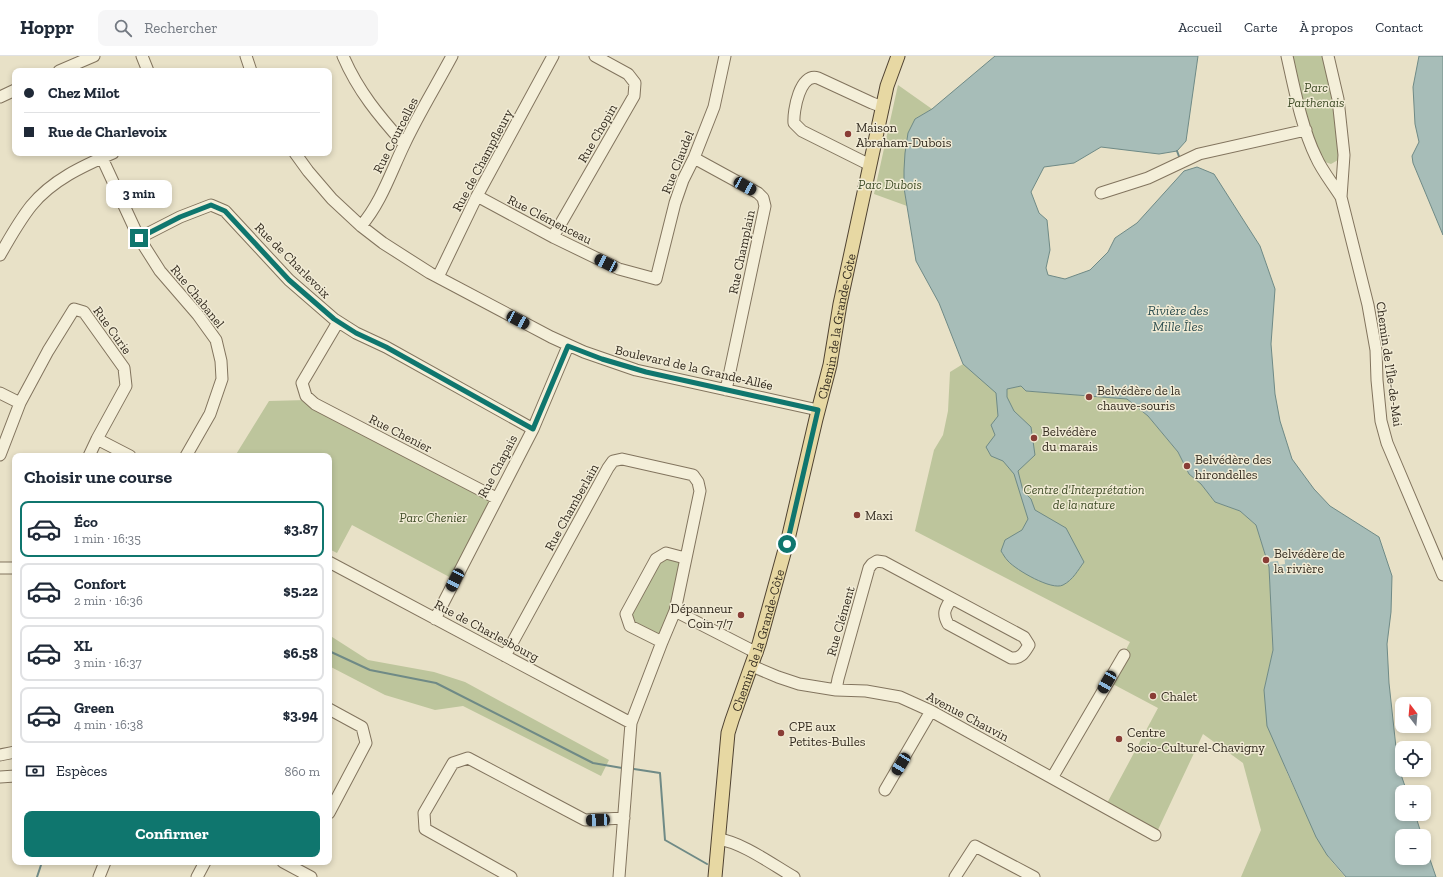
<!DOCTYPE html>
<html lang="fr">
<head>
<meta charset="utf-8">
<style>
  body { margin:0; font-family:"Zilla Slab",serif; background:#f6f6f7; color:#1f2937; height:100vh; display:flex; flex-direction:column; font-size:15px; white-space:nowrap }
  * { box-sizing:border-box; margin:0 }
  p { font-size:13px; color:#747a83 }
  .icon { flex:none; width:22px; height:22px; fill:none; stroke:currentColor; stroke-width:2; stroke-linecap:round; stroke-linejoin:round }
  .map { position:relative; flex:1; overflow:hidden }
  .details { position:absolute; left:12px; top:397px; width:320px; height:412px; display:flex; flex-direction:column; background:#fff; border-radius:8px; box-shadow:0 2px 6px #0003 }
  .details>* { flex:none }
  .hud { position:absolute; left:12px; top:12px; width:320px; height:88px; border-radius:8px; box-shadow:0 2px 6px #0003; display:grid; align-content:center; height:88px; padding:0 12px; background:#fff }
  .needle { width:26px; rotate:344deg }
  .buttons { position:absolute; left:1395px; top:641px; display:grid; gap:8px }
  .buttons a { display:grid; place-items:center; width:36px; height:36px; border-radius:8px; background:#fff; box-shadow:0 2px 6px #0003; font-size:20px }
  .end { position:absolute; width:18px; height:18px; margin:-9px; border:5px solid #0f766e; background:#fff; box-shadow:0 0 0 2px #fff }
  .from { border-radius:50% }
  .bubble { position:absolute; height:28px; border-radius:8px; background:#fff; box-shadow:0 2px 6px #0003; font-size:13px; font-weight:800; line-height:28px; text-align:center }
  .car { position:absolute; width:12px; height:24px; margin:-12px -6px; border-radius:5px; box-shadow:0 0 3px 1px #0007; background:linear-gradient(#222 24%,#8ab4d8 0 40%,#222 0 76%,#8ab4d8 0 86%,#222 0) }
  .hud b { display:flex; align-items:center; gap:14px; height:38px; font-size:15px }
  .hud b+b { border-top:1px solid #e0e1e3 }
  .hud i { width:10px; height:10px; background:#1f2937 }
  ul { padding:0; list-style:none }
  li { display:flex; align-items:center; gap:12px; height:56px; margin:0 8px 6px; padding:0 4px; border:2px solid #e0e1e3; border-radius:8px }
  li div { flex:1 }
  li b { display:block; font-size:15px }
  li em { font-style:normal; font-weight:800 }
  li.current { border-color:#0f766e }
  li>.icon { width:36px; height:36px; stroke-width:1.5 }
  h2 { padding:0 12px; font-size:18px; line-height:48px }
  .pay { display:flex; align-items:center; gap:10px; height:44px; padding:0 12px; font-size:15px }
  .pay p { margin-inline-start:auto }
  .primary-button { display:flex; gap:8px; margin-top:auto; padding:8px 12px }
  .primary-button a { flex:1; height:46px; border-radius:8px; background:#0f766e; color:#fff; font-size:16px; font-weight:800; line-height:46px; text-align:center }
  header { display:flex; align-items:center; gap:24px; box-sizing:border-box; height:56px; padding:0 20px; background:#fff; border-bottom:1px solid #e0e1e3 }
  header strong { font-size:19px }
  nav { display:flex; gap:22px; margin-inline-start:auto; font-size:14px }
  .search { width:280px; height:36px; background:#f6f6f7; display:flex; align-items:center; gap:10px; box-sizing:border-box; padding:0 14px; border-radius:8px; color:#747a83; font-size:15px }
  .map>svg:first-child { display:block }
  .green { fill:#bdc59c }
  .water { fill:#a7bdb8; stroke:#6f8a86 }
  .pier { fill:#e8e1c7 }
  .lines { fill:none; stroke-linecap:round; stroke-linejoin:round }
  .stream { stroke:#6f8a86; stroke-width:2 }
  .minor-casing { stroke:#82745e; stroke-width:13 }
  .major-casing { stroke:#504332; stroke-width:15 }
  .minor { stroke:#f4efd9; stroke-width:11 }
  .major { stroke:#e7d8a3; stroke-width:13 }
  .route { stroke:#0f766e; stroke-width:5 }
  .poi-dot { fill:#893d36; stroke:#f1ebd5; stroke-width:1.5 }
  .labels { text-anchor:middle; stroke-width:3; stroke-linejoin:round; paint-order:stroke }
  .park-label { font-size:13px; font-style:italic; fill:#414e29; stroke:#f1ebd5 }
  .poi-label { font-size:13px; fill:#342c20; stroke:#f1ebd5; text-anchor:start }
  .street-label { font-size:13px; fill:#342c20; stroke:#f1ebd5 }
  .water-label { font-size:14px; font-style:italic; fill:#315152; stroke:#f1ebd5 }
</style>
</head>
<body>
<header>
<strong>Hoppr</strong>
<div class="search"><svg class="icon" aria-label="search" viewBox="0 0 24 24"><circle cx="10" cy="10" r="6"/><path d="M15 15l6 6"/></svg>Rechercher</div>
<nav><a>Accueil</a><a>Carte</a><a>À propos</a><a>Contact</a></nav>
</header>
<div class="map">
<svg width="1443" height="821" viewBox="0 0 1443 821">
  <rect width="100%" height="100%" fill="#e8e1c7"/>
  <path class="green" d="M1290,0H1325L1335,46L1339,100L1338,104L1331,108L1322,105L1315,93Z
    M898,29L932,53L915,63L904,132L907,150L874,138Z
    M963,308L978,320L1007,333L1021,330L1026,335L1127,343L1148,360L1178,396L1189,418L1201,428L1215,446L1240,455L1256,469L1269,511L1273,594L1264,634L1284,709L1288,719L1317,782L1329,802L1345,821H1241L1261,774L1243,707L1203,678L1156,778L1105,751L1158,652L1109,626L1130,586L915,475L934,394L943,379L948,355L950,316Z
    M307,344L496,442L455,524L352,469L337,497L329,493V400H235L269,345Z
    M685,502L662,586L630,570L626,558L656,503Z
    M329,579L368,604L434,616L465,626L609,704L601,720L463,650L435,654L385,639L329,610Z"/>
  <path class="water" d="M995,0H1198L1186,85L1177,95L1159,98L1101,91L1074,107L1044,111L1031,136L1039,157L1047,164L1050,194L1046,212L1048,219L1065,223L1090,214L1108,196L1115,182L1137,167L1184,115L1197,111L1214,118L1260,190L1275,233L1271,288L1275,338L1280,365L1292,403L1314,433L1330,450L1379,481L1392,520L1391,556L1387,588L1389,627L1398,710L1407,736H1402V758H1415L1422,780H1402V802H1424V786L1436,821H1346L1327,799L1316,781L1267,670L1264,634L1273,594L1269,511L1256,469L1240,455L1215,446L1201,428L1189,418L1178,396L1148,360L1127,343L1026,335L1021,330L1007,333V341L1014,355L1031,371L1035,399L1018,415L1023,435L1031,443L1035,454L1066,472L1084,506C1078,514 1073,524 1063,529C1052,535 1016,514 1008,505C1005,502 1003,498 1001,495L1005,484L1022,474L1028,463L1014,418L1003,405L991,400L986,391L995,379L991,369L998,360L996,337L963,308L939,247L916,205L904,132V114L905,97L908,77L915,63L932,53Z
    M1419,0H1443V179L1413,107L1412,100L1419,86L1415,68L1413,31Z"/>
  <path class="pier" d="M1284,497L1285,508L1279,509L1278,505L1266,506L1265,503L1277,501V498Z"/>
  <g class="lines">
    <path class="stream" d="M1177,95L1180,103
      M329,595L370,614L436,627L593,707L622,712
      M634,713L660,717L665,784L707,808
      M37,821L42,806"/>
    <g class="minor-casing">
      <path id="minor" d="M142,0L148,15
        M246,0L251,15
        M343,0C358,35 379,60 404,88
        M1287,0C1294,31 1302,73 1316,101C1322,115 1333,128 1341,141L1344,99L1338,43L1328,0
        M59,15L94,0
        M0,41L15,34
        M295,97L308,115L332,143L361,170L383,187L430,217L551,281L584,296L636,314L818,354
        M102,102L139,182L160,215L198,259L216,284L221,305L222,323L210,358L186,400
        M694,102L758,137L763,142L765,150L726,334
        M870,109L802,75L794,67C793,55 800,16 818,22L872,47L883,51
        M1101,137L1148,122L1199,98L1306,74
        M477,140L553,181L619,213L656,223L675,147L683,124L694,102L714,51L725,0
        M1341,141L1368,249L1376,294L1377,324L1381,365L1387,387L1443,519
        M361,170C381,147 391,116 404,89C418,59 436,30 452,0
        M553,181L634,40L635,27L628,18L595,0
        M139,182L180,161L211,149L225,155L289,224L334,263L356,277L386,291L533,373
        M0,199C9,183 20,164 31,150C52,124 83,110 113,97
        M438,221L477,140L553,0
        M338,266L302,327L306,340L315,348L496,442
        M0,337L20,347
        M97,383L130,400
        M0,399L20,347L48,295L74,253L84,256L124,312L126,330L97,383L89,400
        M329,506L631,667
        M0,512H15
        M675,555L757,597
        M435,563L533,373L568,290
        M662,586L630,570L626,558L656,503L666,497L685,502
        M505,600L608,412L613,405L622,403L693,419L698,426L700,435L675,555L662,586L631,667L619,821
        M752,610L778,621L799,628L836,634L866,635L900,641L931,655L1155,779
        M836,634L838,623L869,512L872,508L877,505L884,506L1024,581L1029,589C1024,597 1021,603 1011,602L948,568C942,557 945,553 951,543
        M329,653L362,671L366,687L329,757
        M0,699L15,696
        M0,721L15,720
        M1052,722L1124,599
        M885,734L931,655
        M718,783C742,786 773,809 794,821
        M283,806L311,821
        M99,821L105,806
        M197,821L205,806
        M511,821L425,773L424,757L453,707L468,702L585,764L624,762
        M955,821L975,790L1034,821"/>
    </g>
    <g class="major-casing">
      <g id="major">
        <path id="s1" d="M715,821L728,677L732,664L759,588L789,479L816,363L830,309L840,248L887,30L898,0"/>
      </g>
    </g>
    <use href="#minor" class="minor"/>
    <use href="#major" class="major"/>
  </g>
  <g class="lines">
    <path class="route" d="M139,182L180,161L211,149L225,155L289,224L334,263L356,277L386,291L533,373L568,290L602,303L646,316L818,354L787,488"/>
  </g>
  <g class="poi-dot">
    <circle cx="848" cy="78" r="4"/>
    <circle cx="1089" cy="341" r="4"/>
    <circle cx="1034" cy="382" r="4"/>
    <circle cx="1187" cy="410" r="4"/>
    <circle cx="857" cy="459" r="4"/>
    <circle cx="1266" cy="504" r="4"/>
    <circle cx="741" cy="559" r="4"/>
    <circle cx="1153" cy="640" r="4"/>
    <circle cx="781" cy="677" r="4"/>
    <circle cx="1119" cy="683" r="4"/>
  </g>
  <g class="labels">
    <g class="park-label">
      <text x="1316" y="36">Parc<tspan x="1316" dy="15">Parthenais</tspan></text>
      <text x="890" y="133">Parc Dubois</text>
      <text x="1084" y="438">Centre d'Interprétation<tspan x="1084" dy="15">de la nature</tspan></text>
      <text x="433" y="466">Parc Chenier</text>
    </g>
    <g class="poi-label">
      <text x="856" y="76">Maison<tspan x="856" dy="15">Abraham-Dubois</tspan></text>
      <text x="1097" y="339">Belvédère de la<tspan x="1097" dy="15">chauve-souris</tspan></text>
      <text x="1042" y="380">Belvédère<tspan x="1042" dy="15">du marais</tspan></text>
      <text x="1195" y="408">Belvédère des<tspan x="1195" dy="15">hirondelles</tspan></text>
      <text x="865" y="464">Maxi</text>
      <text x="1274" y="502">Belvédère de<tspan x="1274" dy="15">la rivière</tspan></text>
      <text x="733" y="557" text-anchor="end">Dépanneur<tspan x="733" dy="15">Coin 7/7</tspan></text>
      <text x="1161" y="645">Chalet</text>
      <text x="789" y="675">CPE aux<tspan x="789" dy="15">Petites-Bulles</tspan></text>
      <text x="1127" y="681">Centre<tspan x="1127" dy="15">Socio-Culturel-Chavigny</tspan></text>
    </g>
    <g class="street-label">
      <text transform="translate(597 77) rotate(-60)" y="5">Rue Chopin</text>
      <text transform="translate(395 79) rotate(-63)" y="5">Rue Courcelles</text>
      <text transform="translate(482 104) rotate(-62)" y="5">Rue de Champfleury</text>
      <text transform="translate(677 106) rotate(-68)" y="5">Rue Claudel</text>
      <text transform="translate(550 163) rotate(27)" y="5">Rue Clémenceau</text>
      <text transform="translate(741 196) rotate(-78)" y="5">Rue Champlain</text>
      <text transform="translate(293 204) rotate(45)" y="5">Rue de Charlevoix</text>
      <text transform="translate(198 240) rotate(51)" y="5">Rue Chabanel</text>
      <text dy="5" stroke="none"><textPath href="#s1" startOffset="566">Chemin de la Grande-Côte</textPath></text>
      <text transform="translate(113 274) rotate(54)" y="5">Rue Curie</text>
      <text transform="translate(1390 308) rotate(82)" y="5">Chemin de l'Île-de-Mai</text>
      <text transform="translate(694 311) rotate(13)" y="5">Boulevard de la Grande-Allée</text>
      <text transform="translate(401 377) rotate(27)" y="5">Rue Chenier</text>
      <text transform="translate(497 410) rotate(-62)" y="5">Rue Chapais</text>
      <text transform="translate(571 451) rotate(-61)" y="5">Rue Chamberlain</text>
      <text transform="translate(840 565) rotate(-74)" y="5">Rue Clément</text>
      <text transform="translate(487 574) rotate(28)" y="5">Rue de Charlesbourg</text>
      <text dy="5" stroke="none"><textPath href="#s1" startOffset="242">Chemin de la Grande-Côte</textPath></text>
      <text transform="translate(968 660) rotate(28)" y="5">Avenue Chauvin</text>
    </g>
    <g class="water-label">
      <text x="1178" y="259">Rivière des<tspan x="1178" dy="16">Mille Îles</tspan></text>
    </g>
  </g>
</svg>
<div class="buttons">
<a><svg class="needle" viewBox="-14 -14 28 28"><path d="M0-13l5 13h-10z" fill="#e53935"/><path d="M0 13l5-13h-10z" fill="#747a83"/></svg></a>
<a><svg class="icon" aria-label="locate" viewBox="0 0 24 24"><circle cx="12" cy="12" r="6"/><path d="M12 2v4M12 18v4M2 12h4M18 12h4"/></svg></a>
<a>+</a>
<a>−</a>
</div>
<i class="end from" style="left:787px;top:488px"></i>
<i class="end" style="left:139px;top:182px"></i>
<div class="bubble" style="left:106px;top:124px;width:66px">3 min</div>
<i class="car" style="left:745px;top:130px;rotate:119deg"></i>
<i class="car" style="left:606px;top:207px;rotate:296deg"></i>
<i class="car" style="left:518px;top:264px;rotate:118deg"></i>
<i class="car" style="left:455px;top:524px;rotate:207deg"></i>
<i class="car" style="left:1107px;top:626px;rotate:210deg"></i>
<i class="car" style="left:901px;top:708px;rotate:211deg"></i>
<i class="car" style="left:598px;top:764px;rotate:267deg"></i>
<div class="hud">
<b><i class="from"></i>Chez Milot</b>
<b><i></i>Rue de Charlevoix</b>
</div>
<section class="details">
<h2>Choisir une course</h2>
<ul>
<li class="current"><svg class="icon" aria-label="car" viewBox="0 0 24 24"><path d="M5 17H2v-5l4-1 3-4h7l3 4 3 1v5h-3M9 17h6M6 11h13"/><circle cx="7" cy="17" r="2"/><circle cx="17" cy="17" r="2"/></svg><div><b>Éco</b><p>1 min · 16:35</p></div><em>$3.87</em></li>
<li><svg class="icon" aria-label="car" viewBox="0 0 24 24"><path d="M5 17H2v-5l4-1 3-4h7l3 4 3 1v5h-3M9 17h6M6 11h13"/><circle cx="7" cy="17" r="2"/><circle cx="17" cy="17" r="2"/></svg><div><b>Confort</b><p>2 min · 16:36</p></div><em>$5.22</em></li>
<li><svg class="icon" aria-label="car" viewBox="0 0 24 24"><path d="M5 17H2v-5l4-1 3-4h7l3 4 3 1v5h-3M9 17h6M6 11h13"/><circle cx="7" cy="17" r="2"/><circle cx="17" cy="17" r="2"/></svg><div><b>XL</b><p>3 min · 16:37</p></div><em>$6.58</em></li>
<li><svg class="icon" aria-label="car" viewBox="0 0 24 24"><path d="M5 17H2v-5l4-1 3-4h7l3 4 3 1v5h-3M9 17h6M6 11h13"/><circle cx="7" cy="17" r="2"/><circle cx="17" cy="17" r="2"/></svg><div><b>Green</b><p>4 min · 16:38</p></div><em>$3.94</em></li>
</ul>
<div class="pay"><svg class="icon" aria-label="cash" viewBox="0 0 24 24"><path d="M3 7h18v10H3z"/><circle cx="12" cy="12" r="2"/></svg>Espèces<p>860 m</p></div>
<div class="primary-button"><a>Confirmer</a></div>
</section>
</div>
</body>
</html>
